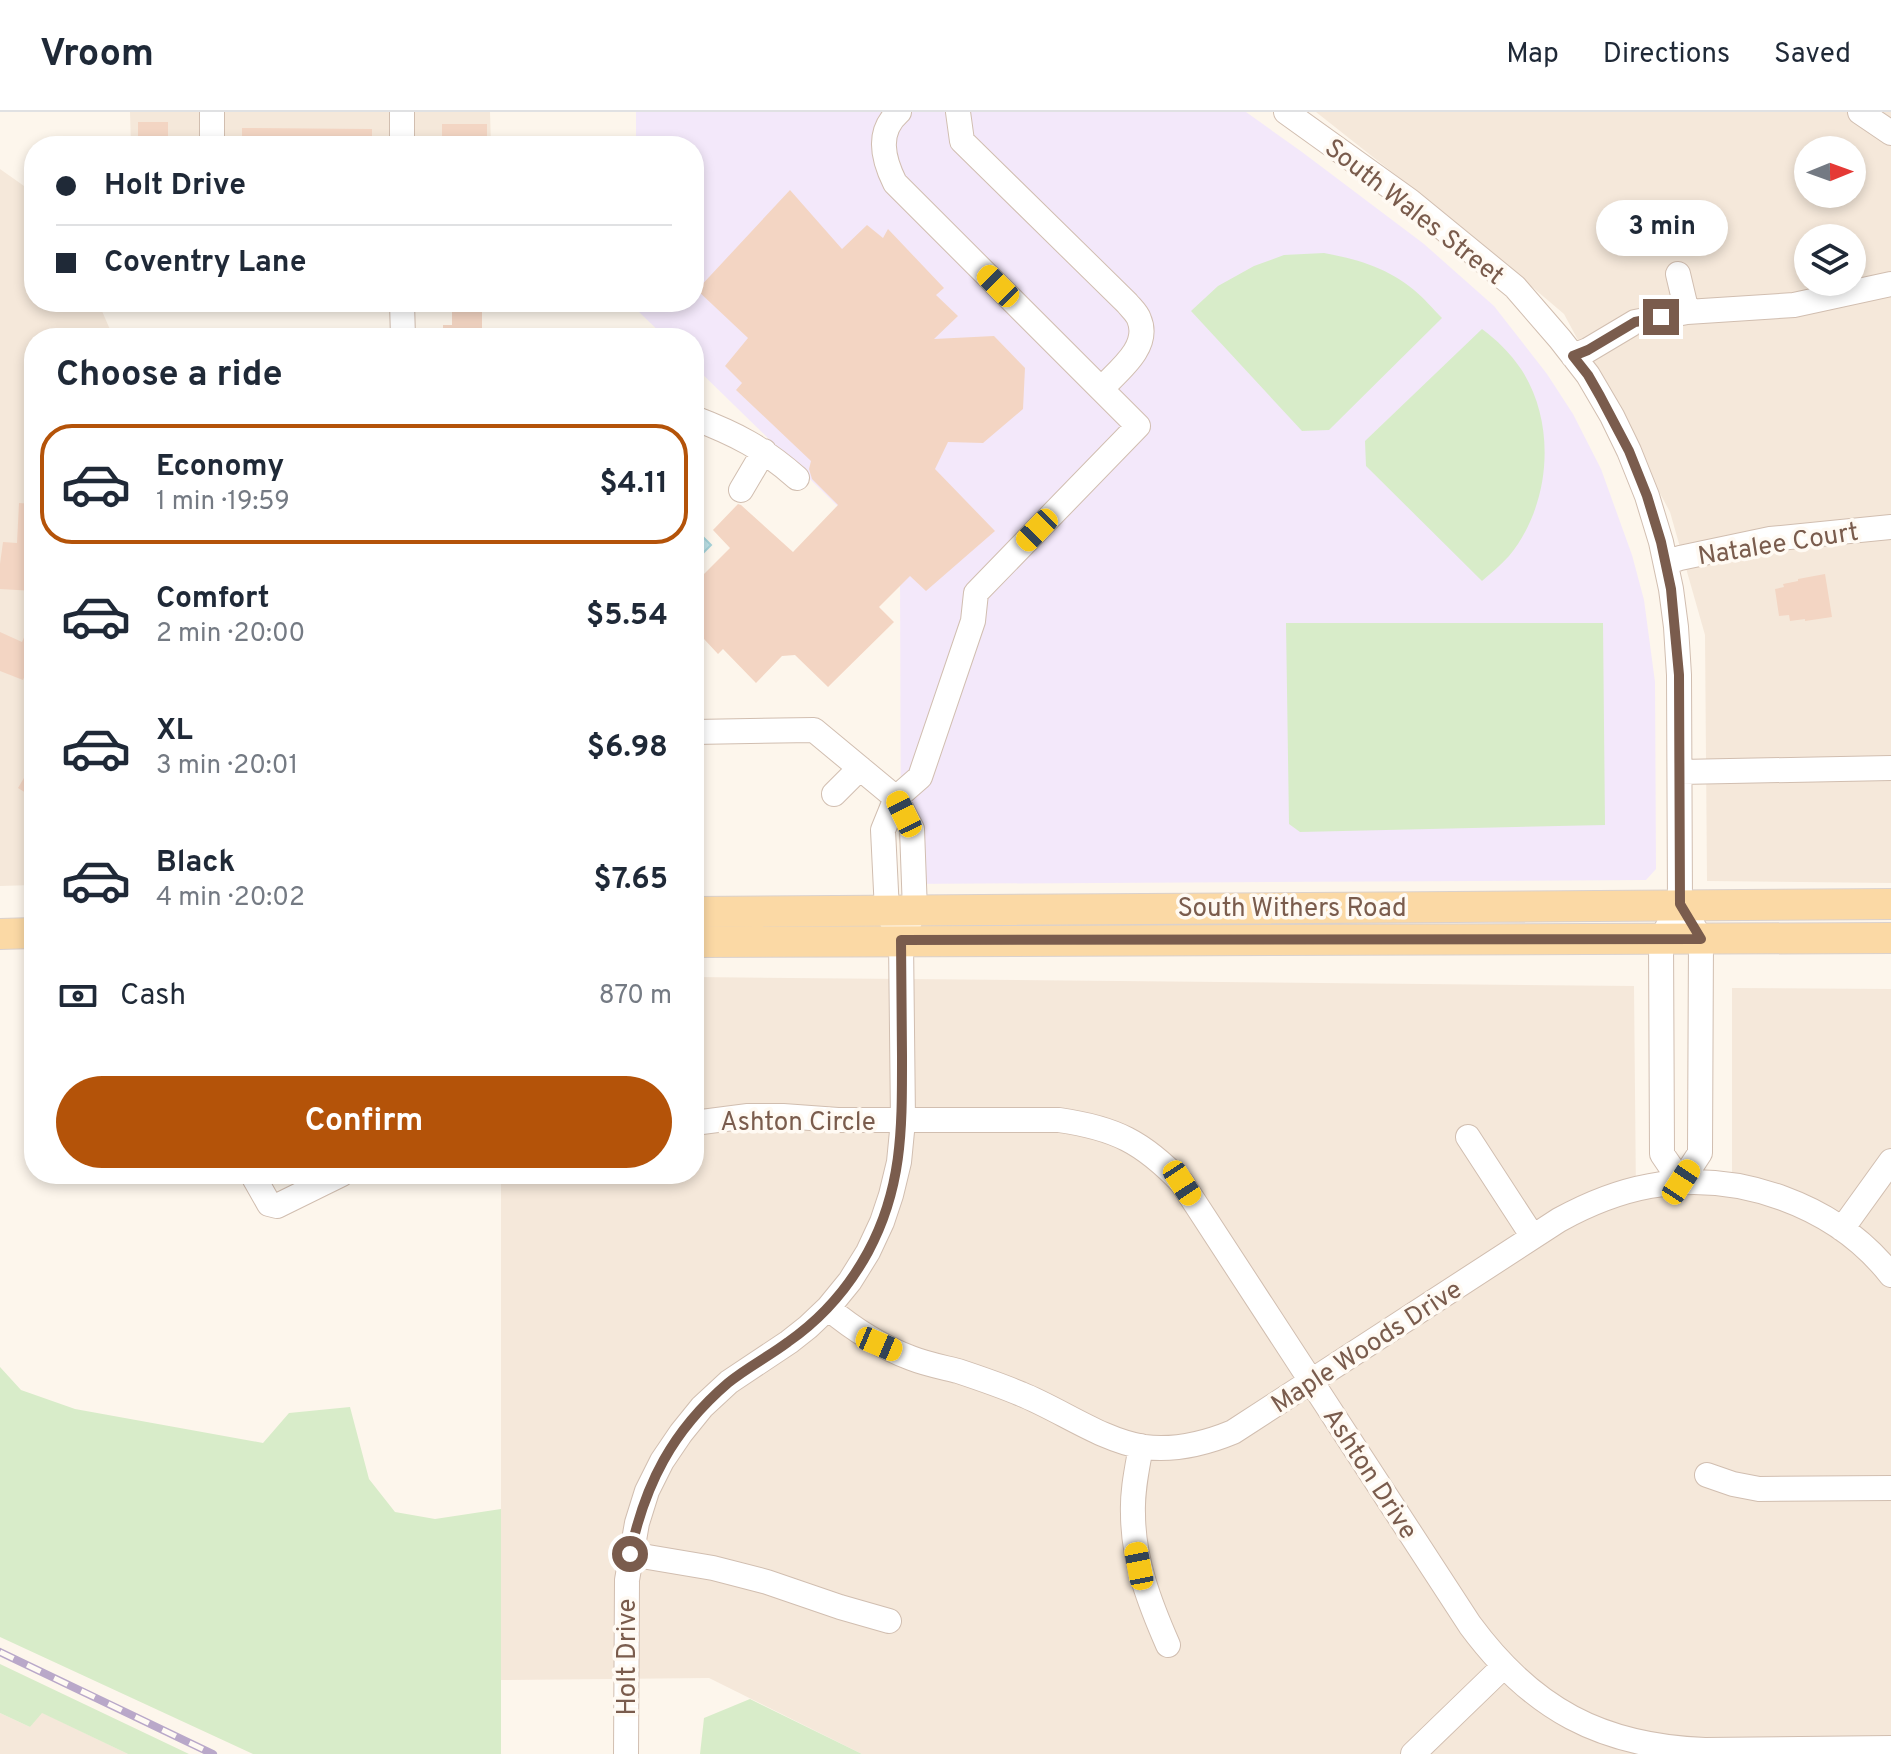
<!DOCTYPE html>
<html lang="en">
<head>
<meta charset="utf-8">
<style>
  body { margin:0; font-family:Overpass,sans-serif; background:#f2f2f3; color:#1f2937; height:100vh; display:flex; flex-direction:column; font-size:30px; white-space:nowrap }
  * { box-sizing:border-box; margin:0 }
  p { font-size:26px; color:#747a83 }
  .icon { flex:none; width:44px; height:44px; fill:none; stroke:currentColor; stroke-width:2; stroke-linecap:round; stroke-linejoin:round }
  .map { position:relative; flex:1; overflow:hidden }
  .sheet { position:absolute; left:24px; top:216px; width:680px; height:856px; display:flex; flex-direction:column; background:#fff; border-radius:32px; box-shadow:0 4px 12px #0003 }
  .sheet>* { flex:none }
  .banner { position:absolute; left:24px; top:24px; width:680px; height:176px; border-radius:32px; box-shadow:0 4px 12px #0003; display:grid; align-content:center; height:176px; padding:0 32px; background:#fff }
  .needle { width:52px; rotate:89deg }
  .fabs { position:absolute; left:1794px; top:24px; display:grid; gap:16px }
  .fabs a { display:grid; place-items:center; width:72px; height:72px; border-radius:50%; background:#fff; box-shadow:0 4px 12px #0003; font-size:40px }
  .end { position:absolute; width:36px; height:36px; margin:-18px; border:10px solid #7a5c4d; background:#fff; box-shadow:0 0 0 4px #fff }
  .from { border-radius:50% }
  .bubble { position:absolute; height:56px; border-radius:28px; background:#fff; box-shadow:0 4px 12px #0003; font-size:26px; font-weight:700; line-height:56px; text-align:center }
  .car { position:absolute; width:24px; height:48px; margin:-24px -12px; border-radius:10px; box-shadow:0 0 6px 2px #0007; background:linear-gradient(#f5c518 24%,#345 0 40%,#f5c518 0 76%,#345 0 86%,#f5c518 0) }
  .banner b { display:flex; align-items:center; gap:28px; height:76px; font-size:30px }
  .banner b+b { border-top:2px solid #e0e1e3 }
  .banner i { width:20px; height:20px; background:#1f2937 }
  ul { padding:0; list-style:none }
  li { display:flex; align-items:center; gap:24px; height:120px; margin:0 16px 12px; padding:0 16px; border:4px solid transparent; border-radius:32px }
  li div { flex:1 }
  li b { display:block; font-size:30px }
  li em { font-style:normal; font-weight:700 }
  li.current { border-color:#b45309 }
  li>.icon { width:72px; height:72px; stroke-width:1.5 }
  h2 { padding:0 32px; font-size:36px; line-height:96px }
  .pay { display:flex; align-items:center; gap:20px; height:88px; padding:0 32px; font-size:30px }
  .pay p { margin-inline-start:auto }
  .button { display:flex; gap:16px; margin-top:auto; padding:16px 32px }
  .button a { flex:1; height:92px; border-radius:48px; background:#b45309; color:#fff; font-size:32px; font-weight:700; line-height:92px; text-align:center }
  header { display:flex; align-items:center; gap:48px; box-sizing:border-box; height:112px; padding:0 40px; background:#fff; border-bottom:2px solid #e0e1e3 }
  header strong { font-size:38px }
  nav { display:flex; gap:44px; margin-inline-start:auto; font-size:28px }
  .map>svg:first-child { display:block }
  .residential { fill:#f5e8da; fill-rule:evenodd }
  .education { fill:#f3e8fa }
  .green { fill:#d8ecc9 }
  .water { fill:#bfe3e8; stroke:#a5d3da; stroke-width:2 }
  .building { fill:#f3d5c3 }
  .lines { fill:none; stroke-linecap:round; stroke-linejoin:round }
  .minor-casing { stroke:#d1beb0; stroke-width:26 }
  .major-casing { stroke:#dad1cd; stroke-width:32 }
  .minor { stroke:#fff; stroke-width:24 }
  .major { stroke:#fbd9a5; stroke-width:30 }
  .rail-casing { stroke:#b9a8c9; stroke-width:8 }
  .rail { stroke:#fffaf3; stroke-width:5; stroke-dasharray:15; stroke-linecap:butt }
  .route { stroke:#7a5c4d; stroke-width:10 }
  .labels { text-anchor:middle; stroke-width:7; stroke-linejoin:round; paint-order:stroke }
  .street-label { font-size:26px; fill:#7a5c4d; stroke:#fffaf3 }
</style>
</head>
<body>
<header>
<strong>Vroom</strong>
<nav><a>Map</a><a>Directions</a><a>Saved</a></nav>
</header>
<div class="map">
<svg width="1891" height="1642" viewBox="0 0 1891 1642">
  <rect width="100%" height="100%" fill="#fdf6ec"/>
  <path class="residential" d="M130,0H490L491,34H131Z
    M1316,0H1891V771L1707,769L1705,523L1670,400L1564,202L1464,117ZM1808,38H1852V82H1808ZM1808,126H1852V170H1808Z
    M0,57L34,81V190H98L112,222V226H34V773L0,774Z
    M133,190H493V194L133,199Z
    M694,865L1634,874L1636,1085L1732,1078V876L1891,877V1642H862L709,1566L501,1568V1062H694Z
    M41,1600L128,1642H0V1601L30,1615Z"/>
  <path class="education" d="M636,0H1246L1302,40L1424,132L1494,194L1547,262L1573,302L1601,357L1632,443L1644,488L1655,570L1656,757L1646,768L901,772L900,455L694,254V226H666L639,200V190H694V34H636Z"/>
  <path class="green" d="M1324,141C1357,147 1388,156 1414,178C1424,186 1433,197 1442,206L1329,318L1302,319L1191,199L1218,174L1254,154L1284,143Z
    M1482,217C1497,228 1510,241 1521,257C1557,312 1551,393 1509,444C1501,453 1491,461 1482,469L1366,354L1365,329Z
    M1286,511H1603L1605,713L1300,720L1289,712Z
    M0,1255L21,1278L75,1297L263,1331L289,1301L350,1295L369,1367L395,1400L435,1407L501,1397V1642H253L0,1525Z
    M0,1552L189,1642H128L42,1601L30,1615L0,1601Z
    M750,1587L862,1642H700L704,1606Z"/>
  <path class="water" d="M694,416L711,433L694,450Z"/>
  <path class="building" d="M138,10H168V34H138Z
    M442,12H487V34H442Z
    M242,16L372,17V34H242Z
    M790,78L842,137L867,113L883,126L888,117L944,176L936,183L958,204L934,227L994,224L1025,256L1023,297L983,331L948,330L935,357L995,419L926,479L910,464L879,495L894,510L828,575L795,543L782,544L756,571L723,537L718,542L704,527L694,537V472L730,436L713,418L738,392L741,393L793,440L838,393L812,367L809,357L811,349L736,278L742,271L725,254L748,226L697,178Z
    M452,190H482V226H443V213H452Z
    M19,391L34,392L32,453H34V479L0,477V452L3,430L17,431Z
    M1825,462L1832,505L1805,509V507L1790,509L1789,503L1779,504L1775,477L1784,475L1783,472L1798,469V467Z
    M34,503V541L23,568L0,559V520L22,530Z
    M34,649V686L18,676Z"/>
  <g class="lines">
    <g class="minor-casing">
      <path id="minor" d="M402,0V34
        M958,0L962,29L1127,191C1131,196 1137,201 1139,207C1151,235 1118,259 1101,277
        M1286,0L1410,89L1515,175L1560,227L1588,263L1612,304L1629,339L1647,384L1661,430L1671,477L1676,515L1679,563L1680,792L1661,827L1662,1042L1681,1070L1700,1041L1701,827L1680,792
        M1860,0L1891,21
        M212,34V0
        M1678,162L1687,200
        M402,190L403,226
        M1573,244L1588,238L1635,210L1687,200L1794,193L1891,172
        M694,306C736,322 763,336 797,366
        M741,378L764,339
        M1666,451L1680,446L1770,427L1891,415
        M694,620L814,618L896,686L912,717L915,799L907,815
        M1680,660L1891,656
        M834,682L860,656
        M694,1011L748,1004H783L838,1008H1059C1115,1016 1143,1030 1182,1071L1470,1513C1532,1597 1601,1634 1705,1638L1891,1636
        M1468,1025L1533,1125
        M252,1062L269,1092L277,1094L342,1062
        M1842,1117L1891,1049
        M828,1196C853,1217 879,1234 911,1246C926,1252 942,1255 958,1259C979,1266 1000,1273 1021,1282C1061,1298 1101,1328 1144,1335C1175,1339 1204,1332 1233,1320L1559,1108C1588,1092 1617,1080 1650,1074C1738,1058 1836,1093 1891,1163
        M1141,1334C1137,1357 1132,1379 1133,1402C1133,1448 1150,1492 1168,1533
        M1707,1363L1733,1372L1759,1377L1891,1376
        M630,1442L713,1456L767,1470L840,1495L889,1509
        M626,1642L627,1468L637,1411L647,1379L662,1349L681,1321L702,1295L729,1270L789,1230L808,1215L828,1196L850,1169L868,1140L882,1110L891,1083L899,1050L903,1009L901,828L887,799L883,718L896,686L920,665L973,509L976,481L1138,314L895,71C883,47 876,20 899,0
        M1413,1642L1504,1554"/>
    </g>
    <g class="major-casing">
      <path id="major" d="M694,800L1891,792
        M0,822L34,821
        M694,830L1891,826"/>
    </g>
    <use href="#minor" class="minor"/>
    <use href="#major" class="major"/>
    <g class="rail-casing">
      <path id="rail" d="M0,1540L213,1642"/>
    </g>
    <use href="#rail" class="rail"/>
  </g>
  <g class="lines">
    <path class="route" d="M630,1442C645,1372 672,1319 728,1271C746,1256 768,1245 788,1230C821,1207 849,1175 868,1140C903,1075 902,1015 902,944C902,905 901,867 901,828L1701,827L1680,792L1679,563L1671,477L1661,430L1647,384L1629,339L1600,284L1588,263L1573,244L1588,238L1635,210L1661,205"/>
  </g>
  <g class="labels">
    <g class="street-label">
      <text transform="translate(1415 99) rotate(38)" y="9">South Wales Street</text>
      <text transform="translate(1778 431) rotate(-9)" y="9">Natalee Court</text>
      <text x="1292" y="804">South Withers Road</text>
      <text x="798" y="1018">Ashton Circle</text>
      <text transform="translate(1366 1234) rotate(-33)" y="9">Maple Woods Drive</text>
      <text transform="translate(1371 1361) rotate(57)" y="9">Ashton Drive</text>
      <text transform="translate(626 1545) rotate(-90)" y="9">Holt Drive</text>
    </g>
  </g>
</svg>
<div class="fabs">
<a><svg class="needle" viewBox="-14 -14 28 28"><path d="M0-13l5 13h-10z" fill="#e53935"/><path d="M0 13l5-13h-10z" fill="#747a83"/></svg></a>
<a><svg class="icon" aria-label="layers" viewBox="0 0 24 24"><path d="M12 4l9 5-9 5-9-5zM3 14l9 5 9-5"/></svg></a>
</div>
<i class="end from" style="left:630px;top:1442px"></i>
<i class="end" style="left:1661px;top:205px"></i>
<div class="bubble" style="left:1596px;top:88px;width:132px">3 min</div>
<i class="car" style="left:998px;top:174px;rotate:315deg"></i>
<i class="car" style="left:1037px;top:418px;rotate:224deg"></i>
<i class="car" style="left:904px;top:702px;rotate:334deg"></i>
<i class="car" style="left:1681px;top:1070px;rotate:33deg"></i>
<i class="car" style="left:1182px;top:1071px;rotate:147deg"></i>
<i class="car" style="left:879px;top:1232px;rotate:113deg"></i>
<i class="car" style="left:1139px;top:1454px;rotate:349deg"></i>
<div class="banner">
<b><i class="from"></i>Holt Drive</b>
<b><i></i>Coventry Lane</b>
</div>
<section class="sheet">
<h2>Choose a ride</h2>
<ul>
<li class="current"><svg class="icon" aria-label="car" viewBox="0 0 24 24"><path d="M5 17H2v-5l4-1 3-4h7l3 4 3 1v5h-3M9 17h6M6 11h13"/><circle cx="7" cy="17" r="2"/><circle cx="17" cy="17" r="2"/></svg><div><b>Economy</b><p>1 min · 19:59</p></div><em>$4.11</em></li>
<li><svg class="icon" aria-label="car" viewBox="0 0 24 24"><path d="M5 17H2v-5l4-1 3-4h7l3 4 3 1v5h-3M9 17h6M6 11h13"/><circle cx="7" cy="17" r="2"/><circle cx="17" cy="17" r="2"/></svg><div><b>Comfort</b><p>2 min · 20:00</p></div><em>$5.54</em></li>
<li><svg class="icon" aria-label="car" viewBox="0 0 24 24"><path d="M5 17H2v-5l4-1 3-4h7l3 4 3 1v5h-3M9 17h6M6 11h13"/><circle cx="7" cy="17" r="2"/><circle cx="17" cy="17" r="2"/></svg><div><b>XL</b><p>3 min · 20:01</p></div><em>$6.98</em></li>
<li><svg class="icon" aria-label="car" viewBox="0 0 24 24"><path d="M5 17H2v-5l4-1 3-4h7l3 4 3 1v5h-3M9 17h6M6 11h13"/><circle cx="7" cy="17" r="2"/><circle cx="17" cy="17" r="2"/></svg><div><b>Black</b><p>4 min · 20:02</p></div><em>$7.65</em></li>
</ul>
<div class="pay"><svg class="icon" aria-label="cash" viewBox="0 0 24 24"><path d="M3 7h18v10H3z"/><circle cx="12" cy="12" r="2"/></svg>Cash<p>870 m</p></div>
<div class="button"><a>Confirm</a></div>
</section>
</div>
</body>
</html>
